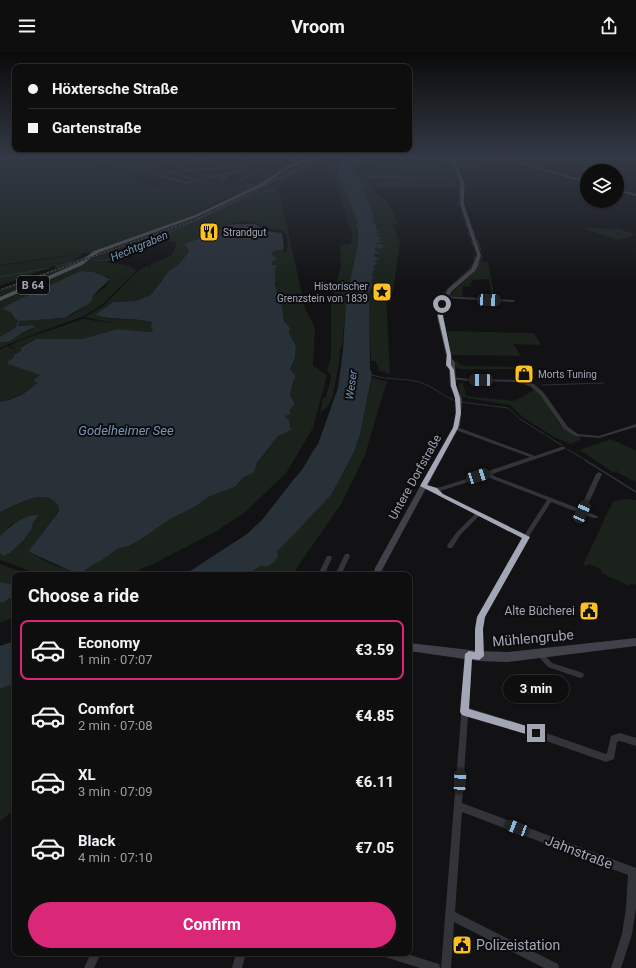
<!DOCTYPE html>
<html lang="en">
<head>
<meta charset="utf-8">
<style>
  body { margin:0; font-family:Roboto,sans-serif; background:#1c1c1d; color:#f1f3f6; height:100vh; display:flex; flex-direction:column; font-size:15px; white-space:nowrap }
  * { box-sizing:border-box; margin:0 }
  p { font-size:13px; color:#9b9c9e }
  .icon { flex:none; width:22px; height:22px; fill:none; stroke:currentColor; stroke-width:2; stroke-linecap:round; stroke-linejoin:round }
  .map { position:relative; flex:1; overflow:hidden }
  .sheet { position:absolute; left:12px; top:520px; width:400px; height:384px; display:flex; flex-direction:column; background:#0e0e0f; border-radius:8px; box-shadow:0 1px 3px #0004,0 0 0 1px #2e2e2f }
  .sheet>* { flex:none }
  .guide { position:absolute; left:12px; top:12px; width:400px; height:88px; border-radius:8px; box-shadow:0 1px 3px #0004,0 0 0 1px #2e2e2f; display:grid; align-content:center; height:88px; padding:0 16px; background:#0e0e0f }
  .controls { position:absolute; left:580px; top:112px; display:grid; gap:8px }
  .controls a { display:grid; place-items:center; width:44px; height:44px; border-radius:50%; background:#0e0e0f; box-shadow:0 1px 3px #0004,0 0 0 1px #2e2e2f; font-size:20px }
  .end { position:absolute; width:18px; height:18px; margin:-9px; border:5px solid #a3a7b5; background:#111; box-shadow:0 0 0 2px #111 }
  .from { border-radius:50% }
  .bubble { position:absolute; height:28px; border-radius:14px; background:#0e0e0f; box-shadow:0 1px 3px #0004,0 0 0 1px #2e2e2f; font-size:13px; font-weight:700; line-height:28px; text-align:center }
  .car { position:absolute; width:12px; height:24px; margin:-12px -6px; border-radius:5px; box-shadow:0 0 3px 1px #0007; background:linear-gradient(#222 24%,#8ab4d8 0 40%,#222 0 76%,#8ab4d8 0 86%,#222 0) }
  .guide b { display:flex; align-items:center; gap:14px; height:38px; font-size:15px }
  .guide b+b { border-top:1px solid #2e2e2f }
  .guide i { width:10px; height:10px; background:#f1f3f6 }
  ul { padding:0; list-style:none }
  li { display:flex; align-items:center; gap:12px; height:60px; margin:0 8px 6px; padding:0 8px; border:2px solid transparent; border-radius:8px }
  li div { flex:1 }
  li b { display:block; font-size:15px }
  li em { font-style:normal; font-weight:700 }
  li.on { border-color:#db2777 }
  li>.icon { width:36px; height:36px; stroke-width:1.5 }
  h2 { padding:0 16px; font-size:18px; line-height:48px }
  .button { display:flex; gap:8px; margin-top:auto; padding:8px 16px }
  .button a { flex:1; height:46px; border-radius:24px; background:#db2777; color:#fff; font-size:16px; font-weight:700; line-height:46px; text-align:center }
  header { display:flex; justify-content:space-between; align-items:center; height:52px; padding:0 16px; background:#0e0e0f; font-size:18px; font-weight:700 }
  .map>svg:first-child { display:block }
  .green { fill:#1a221b; fill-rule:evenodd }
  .water { fill:#283038 }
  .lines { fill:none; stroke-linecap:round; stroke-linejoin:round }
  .stream-far1 { stroke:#283038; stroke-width:1 }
  .stream { stroke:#283038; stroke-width:1.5 }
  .street { fill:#333439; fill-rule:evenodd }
  .secondary { fill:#414249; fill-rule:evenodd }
  .primary { fill:#4f5058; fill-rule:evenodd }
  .rail-casing { stroke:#46474e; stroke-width:1.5 }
  .rail { stroke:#0d0d0f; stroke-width:1; stroke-dasharray:2; stroke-linecap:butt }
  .route { fill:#a3a7b5 }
  .labels { text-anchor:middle; stroke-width:4; stroke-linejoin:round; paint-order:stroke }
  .far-poi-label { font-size:10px; fill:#a3a7b5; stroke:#0d0d0f; text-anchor:start }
  .far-water-label { font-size:11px; font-style:italic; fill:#7794b3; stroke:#0d0d0f }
  .shield { fill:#0d0d0f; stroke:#767983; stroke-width:1 }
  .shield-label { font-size:11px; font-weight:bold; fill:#a3a7b5 }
  .street-label { font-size:12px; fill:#a3a7b5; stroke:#0d0d0f }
  .poi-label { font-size:12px; fill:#a3a7b5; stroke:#0d0d0f; text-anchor:end }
  .water-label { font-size:13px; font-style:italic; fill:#7794b3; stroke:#0d0d0f }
  .near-street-label { font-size:14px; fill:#a3a7b5; stroke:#0d0d0f }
  .near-poi-label { font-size:14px; fill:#a3a7b5; stroke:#0d0d0f; text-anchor:start }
</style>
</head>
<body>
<header><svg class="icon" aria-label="menu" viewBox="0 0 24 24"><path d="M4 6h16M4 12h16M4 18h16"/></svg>Vroom<svg class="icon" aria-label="share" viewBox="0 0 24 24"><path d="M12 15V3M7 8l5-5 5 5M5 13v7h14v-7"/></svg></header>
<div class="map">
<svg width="636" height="916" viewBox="0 0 636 916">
  <rect width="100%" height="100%" fill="#121214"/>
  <path class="green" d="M0,104L62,105L55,109L107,116C122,103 143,111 161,115L147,119L152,121L130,123L140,127L137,130L152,135L176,133L187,134L188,131L206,128L211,129L212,132H255L267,125L264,123L266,120L284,116L258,134L233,143L185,168L94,200L0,213Z
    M324,104L228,152H224C251,139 276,124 303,112L302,111Z
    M326,104H343L338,113V118L357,169L355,173L357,174L356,175L358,176V192L346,248L342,295L340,296L339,311L333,343L328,354L320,361L323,346L326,345L331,326L330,322L327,319L331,304V252L341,214L340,193L351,192L352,180L347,169L338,134L326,113V110L330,106C320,105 285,125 278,134H275L278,130H274Z
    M362,104H447L449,109H434L438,116H452L455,123H399V125L370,124L366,115H364V111L368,108H387L388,106H369L363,111L364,121L378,143L387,149L398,171L393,173L400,190L393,240L386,243L390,322L380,319L375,309H371L369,270V240L372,234L370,228L374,226L371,224L372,216L376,213L372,212L373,209L378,208L373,205L374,202L380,203L375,198L379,191L376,192L374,177L377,175L374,174H377L373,168L374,167L371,163L372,162L370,161L371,160L369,158L371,157L368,156L370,155H368L367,152L368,151H366L369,148H365L368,147L364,146L367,144H363L366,143L361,140L365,139L360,138L359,135L362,137L365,135L358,133L362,132L358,130L355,126L360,125L354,124L353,114Z
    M453,104L485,106H479L480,108L506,112H485L482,113L483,116H458Z
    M410,124H417L419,130L452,131L449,124H455L459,136H376L372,130H384L383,126Z
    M418,124L448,125L451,130H420Z
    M268,133L274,134V137L280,141L284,161L283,162L286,170L305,256L315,276L313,314L327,323L313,376L286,421L243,462L213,481L153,512L128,523H42L0,508V501L3,504C10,499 19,494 24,488C32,480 30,471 39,465L12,472L0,484V460C13,454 44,436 56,450C59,453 59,455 59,458L30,497L29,500L49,511L75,521L102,508L119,496L129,494L143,486L170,467L196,454L208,445L235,435L242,427L246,426L278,384L291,376L289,368L285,364L290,361V358L295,352L290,343L293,334L294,322L290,317L295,306L296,294L289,281L290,276L284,269L281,249L278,247L275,235L277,227H275V216L278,214L277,213L272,214V210L275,207L271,201L284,197L283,200H285C289,195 288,188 286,182L282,178L267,176L255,170L245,169L225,172V174L216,182L189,190L188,197L189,198L180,211L169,219L163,228L160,229L161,232L155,240L147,246L136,249L113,250L96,263C115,270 133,265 152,270L153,278L150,280L117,277L82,287H36L21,294V299L8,309L27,319L40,323C39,326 38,329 36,332C31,339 9,348 0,350V298L7,294L14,297L15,296L9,294L24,287L83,267L113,271L85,265L103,254L137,220L147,214L149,216L152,215L148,214L172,203L177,191L161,187L111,209L107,208L109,210L90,208L94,206L93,205L197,167Z
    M582,176L619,177L636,183L618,188Z
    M81,202L82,203L72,209L88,203L86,206C77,209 64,216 54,216L56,214H54L0,234V214Z
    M87,209C98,210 129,210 136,219L103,252L84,264L21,287L0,296V290C13,289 21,281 33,277V273L17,274L0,285V266L3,264L0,265V248ZM86,219L99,221V223L109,225L110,228L104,236L93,244L89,252L72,263L60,267H31L18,269L15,267L9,252Z
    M481,209L488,210L495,247H492L489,227H487L472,228V231H470L471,235L463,234L462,245L450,244C459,230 474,224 481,209Z
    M78,210L79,211L0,246V238Z
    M447,279L534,281L541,293L513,292L521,304L451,303Z
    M456,309L458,310L460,313L464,314L528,315L529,317H459L456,315L455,311Z
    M372,326L389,330L386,332L365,403L341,452L294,520L287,523H247L277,500L354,400L360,383Z
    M461,331H463L466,344L514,349L534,338C554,354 552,375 580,385V388L571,392L554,385L524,366L510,353L461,345L458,333Z
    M611,387L636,399V430L616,420L622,413L614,421L580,398Z
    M624,447L636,448V533L631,531L630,534L601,521L602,518L589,512L587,514L583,513L613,449Z
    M0,512L30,523H15V565L0,571Z
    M15,631V757L0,769V637Z"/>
  <path class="water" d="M362,104L353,115L354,123L360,125L358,126L363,131L361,132L365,134L362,137L359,135L360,138H365L361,140L362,141L367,142L365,144L367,145L365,146L370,149L367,150L369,151L370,154L369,155H371V159L373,160L371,161L373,162L372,165L375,167L373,168L374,171L377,173L375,174L377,176L375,177L380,179L375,181H379V183L376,184H380L381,187L377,188L383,189L376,192H382L384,195L379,197L376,195L375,198L381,202H374V205L378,206V208L374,209L378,211L374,212L376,213L373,215L376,217L372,218L374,220L372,221L373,223L372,224L374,226L371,228H372L371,231L373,233L369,240L370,316L372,323L360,383L354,400L331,443L277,500L278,505L273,511L266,515L262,513L247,523H184L247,482L262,468L294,427C305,417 309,403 318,392L338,336L343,298L346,248L358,192V176L355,173L357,171V169L338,121V113L343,105Z
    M236,172H255L267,179L282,181L284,197L272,200L274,201L271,202L277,207L272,210V213H277L275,217V226L277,227L275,228L277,229L275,230V235L278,236H276L278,247L281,248L284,269L290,276L289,281L296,294L295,306L290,317L296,324L294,328L290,343L295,352L290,358V362L285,364L289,368L291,378L278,384L257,411L254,420L242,427L235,435L208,445L196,454L170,467L143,486L129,494L119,496L102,508L94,512L84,519L75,521L29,500L30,497L59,459V455C48,433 16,453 0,460V350C12,348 29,340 37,331L34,328L40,323L8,312V309L14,305V303L21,299V295L36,287H82L117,277L150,280L153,278L151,275L152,270C133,265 115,269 95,263L113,250L136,249L151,243L169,219L180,211L189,199L185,192L189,190L216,182L225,173Z
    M81,219L94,220L110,227C105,233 96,239 92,246L93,247L89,252L64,266L19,269L18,274L33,273L35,275L24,280L8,290H0V285L16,275L18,268L15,267L11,260L2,257L9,252Z
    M39,463L33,471L31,478L24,488L10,501L3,504L0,501V484C10,474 24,462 39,463Z
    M0,530L9,532L15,530L13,533V535L15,536V542L13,546H9L4,550H0Z
    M15,589V631L0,637V594Z"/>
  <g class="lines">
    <path class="stream-far1" d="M453,116L455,123
      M457,124L460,133
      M463,129L465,137
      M276,137L284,126L328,104
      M459,142L460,138
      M458,149L459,155
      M462,163L463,166
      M469,167L470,170
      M465,171L467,175
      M473,179L475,182
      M468,180L470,184
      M477,188L480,195
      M471,189L473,193
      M480,196L481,198
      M91,208L103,209L112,207L251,143L274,137
      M474,208L475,204
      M481,208L482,204
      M56,215L85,206
      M469,217L472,213
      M476,217L480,210
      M464,222L469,218
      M0,225L49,216
      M441,243L463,223
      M372,323C388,329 406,325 422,331C434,335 444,345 456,349
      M542,333L604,331
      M461,350L508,356L520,367L563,394
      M567,397L587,409"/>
    <path class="stream" d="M585,408L636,440"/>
    <path class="street" d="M75,104H81L119,109L92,107Z
      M126,104H130L134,106L133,107Z
      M203,104H207L202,106L224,111L223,112L201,107L178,117H176Z
      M227,104C232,104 237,107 241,107C245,107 248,104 252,104L244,108H242L239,112L246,117L260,120L238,130L237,129L257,120L245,118L223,123L228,126L220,130L219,129L225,126L221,123L187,132L153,123L154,122L187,130L194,129L173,121L131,122L165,120L237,113L240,108ZM239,114L243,117L213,124L195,119L211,125L197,128L175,121Z
      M266,104H270L258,109L257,111L261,113L255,111L256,109Z
      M277,104H282L291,106H315L291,108Z
      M370,105L371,106C364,112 364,117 369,124H460L368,126C362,119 362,111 370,105Z
      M444,244L513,248L515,249L513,250L445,246L443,245Z
      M453,325L468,327L517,328L534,332L544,341L568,375L578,382L599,384L636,372V375L599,386L575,384L564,377L540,343L530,334L517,330L468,329L453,327Z
      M453,375H457L535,404L561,395H565V397L492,422L494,424L580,457L596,422L599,420L602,422L585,459L597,464L598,465L597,466H593L551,450L528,486L484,565L482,577V604L481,606L479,607L477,606L476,604V577L478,565L523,486L479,464L461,482L452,496H448L447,494L448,492L457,480L475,462L439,444L433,439L421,435L420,434L423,432L435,436L441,435L485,421V420L530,405L453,377ZM487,424L490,426L547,448L525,482L443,442L440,439Z
      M345,502H349L350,504L341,523H335Z
      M327,504H331L332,506L324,523H318Z
      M539,598L541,599L552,611L583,621L584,623L583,625L580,626L548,615L537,603L536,601L537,599Z
      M469,599L471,600L472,602L469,656L512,669L606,702L607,701L611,684L620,681L636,686V694L620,689L617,690L614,707L606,710L512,677L468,664L462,751L636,816V856L632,882L621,916H611L622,882L626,856L628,823L462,760L455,860L558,912L559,916H544L454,870L451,916H441L466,602L467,600Z
      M91,901H101L94,916H84Z
      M236,901H246L242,916H232Z
      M384,901H404L439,912L440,916H420L385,905Z"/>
    <path class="secondary" d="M450,104H453L464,130V152L481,203L478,213L475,219L452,239L444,254L443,264L452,307L455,310L456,334L462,347L460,373L382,518L381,523H373L375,516L454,373L456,353L454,342L450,334L449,315L446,313V303L437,264L438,254L448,237L471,217L477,203L460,152V130Z
      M497,104L587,129V131L491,104Z
      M617,137L636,142V144L617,139Z
      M636,586V594L507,610L479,609L409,599V591L479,599L507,600Z"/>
    <path class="primary" d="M314,104H319L289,116L264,133L197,165L98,201L82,213L0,249V245L78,211L94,199L195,163L262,131L287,114Z"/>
    <g class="rail-casing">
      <path id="rail" d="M0,238L197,167L325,104"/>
    </g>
    <use href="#rail" class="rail"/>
  </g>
  <linearGradient id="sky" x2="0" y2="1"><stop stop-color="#0a0a0b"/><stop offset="0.45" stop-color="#333945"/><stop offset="1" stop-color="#333945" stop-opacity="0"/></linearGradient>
  <rect width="636" height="233" fill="url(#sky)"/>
  <path class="route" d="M442,250L444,252L443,264L451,303V313L454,318L456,333L460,346L461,361L458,376L427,433L437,436L443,442L530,485L485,565L483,577L484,604L479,608L472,607L469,657L540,678L541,681L540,684L536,685L465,664L462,663L460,660L465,602L469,599L475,600V577L477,565L522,486L420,434L453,376L456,361L455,346L451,334L450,318L446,313L447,303L438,264L440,252Z"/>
  <defs>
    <g id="restaurant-square" transform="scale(1)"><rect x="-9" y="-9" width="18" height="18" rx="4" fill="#fdbf21" stroke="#0d0d0f"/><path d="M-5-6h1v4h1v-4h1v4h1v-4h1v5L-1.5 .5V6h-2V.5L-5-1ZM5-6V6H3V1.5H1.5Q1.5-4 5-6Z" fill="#111"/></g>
    <g id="sight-square" transform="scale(1)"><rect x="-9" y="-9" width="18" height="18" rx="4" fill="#fdbf21" stroke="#0d0d0f"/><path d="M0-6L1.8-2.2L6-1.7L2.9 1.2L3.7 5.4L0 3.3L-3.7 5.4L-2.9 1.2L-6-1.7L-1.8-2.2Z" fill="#111"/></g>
    <g id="shop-square" transform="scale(1)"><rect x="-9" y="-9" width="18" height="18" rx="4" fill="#fdbf21" stroke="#0d0d0f"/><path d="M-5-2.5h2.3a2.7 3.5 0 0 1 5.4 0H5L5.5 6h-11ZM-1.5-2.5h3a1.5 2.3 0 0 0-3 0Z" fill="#111"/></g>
    <g id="civic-square" transform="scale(1)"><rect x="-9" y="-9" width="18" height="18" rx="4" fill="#fdbf21" stroke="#0d0d0f"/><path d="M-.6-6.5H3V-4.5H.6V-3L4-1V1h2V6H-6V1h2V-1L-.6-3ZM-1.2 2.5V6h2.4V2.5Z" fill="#111"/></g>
  </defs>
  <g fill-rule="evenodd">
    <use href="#restaurant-square" x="209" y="180"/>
    <use href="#sight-square" x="382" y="240"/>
    <use href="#shop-square" x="524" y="322"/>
    <use href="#civic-square" x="589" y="559"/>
    <use href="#civic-square" x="462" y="893"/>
  </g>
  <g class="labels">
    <g class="far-poi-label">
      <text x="223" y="184">Strandgut</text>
      <text x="368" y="238" text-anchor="end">Historischer<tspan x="368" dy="12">Grenzstein von 1839</tspan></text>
      <text x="538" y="326">Morts Tuning</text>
    </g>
    <g class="far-water-label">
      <text transform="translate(139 194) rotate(-23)" y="4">Hechtgraben</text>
      <text transform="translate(351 333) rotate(-82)" y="4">Weser</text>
    </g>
    <rect class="shield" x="17" y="224" width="32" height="18" rx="3"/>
    <g class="shield-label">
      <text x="33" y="237">B 64</text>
    </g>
    <g class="street-label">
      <text transform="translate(415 425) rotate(-61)" y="4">Untere Dorfstraße</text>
    </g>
    <g class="poi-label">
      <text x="575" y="563">Alte Bücherei</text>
    </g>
    <g class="water-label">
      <text x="126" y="383">Godelheimer See</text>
    </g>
    <g class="near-street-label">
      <text transform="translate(533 586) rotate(-5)" y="5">Mühlengrube</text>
      <text transform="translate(579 800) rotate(21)" y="5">Jahnstraße</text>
    </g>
    <g class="near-poi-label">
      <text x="476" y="898">Polizeistation</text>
    </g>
  </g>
</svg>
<div class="controls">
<a><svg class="icon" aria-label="layers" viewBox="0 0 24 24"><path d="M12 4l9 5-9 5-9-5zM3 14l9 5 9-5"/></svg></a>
</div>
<i class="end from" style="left:442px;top:252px"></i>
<i class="end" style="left:536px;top:681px"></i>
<div class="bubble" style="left:503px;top:623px;width:66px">3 min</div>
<i class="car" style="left:489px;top:248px;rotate:93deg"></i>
<i class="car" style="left:481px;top:328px;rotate:271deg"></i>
<i class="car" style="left:478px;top:424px;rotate:72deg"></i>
<i class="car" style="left:582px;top:460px;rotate:24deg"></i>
<i class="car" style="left:460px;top:729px;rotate:3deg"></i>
<i class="car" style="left:517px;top:776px;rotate:291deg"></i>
<div class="guide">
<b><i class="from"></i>Höxtersche Straße</b>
<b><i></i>Gartenstraße</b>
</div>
<section class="sheet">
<h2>Choose a ride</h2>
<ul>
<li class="on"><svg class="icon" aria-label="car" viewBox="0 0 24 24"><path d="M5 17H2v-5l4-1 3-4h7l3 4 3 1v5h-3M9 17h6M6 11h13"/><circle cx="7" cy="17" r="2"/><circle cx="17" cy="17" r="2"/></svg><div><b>Economy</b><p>1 min · 07:07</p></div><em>€3.59</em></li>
<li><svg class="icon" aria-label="car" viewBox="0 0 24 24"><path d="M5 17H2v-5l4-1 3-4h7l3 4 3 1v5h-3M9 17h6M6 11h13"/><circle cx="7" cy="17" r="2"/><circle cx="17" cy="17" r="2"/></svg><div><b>Comfort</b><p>2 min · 07:08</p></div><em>€4.85</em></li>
<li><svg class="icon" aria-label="car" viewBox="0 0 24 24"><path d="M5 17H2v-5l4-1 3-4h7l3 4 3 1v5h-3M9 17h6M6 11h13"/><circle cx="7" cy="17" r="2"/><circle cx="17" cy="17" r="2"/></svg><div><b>XL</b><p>3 min · 07:09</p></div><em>€6.11</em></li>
<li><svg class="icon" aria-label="car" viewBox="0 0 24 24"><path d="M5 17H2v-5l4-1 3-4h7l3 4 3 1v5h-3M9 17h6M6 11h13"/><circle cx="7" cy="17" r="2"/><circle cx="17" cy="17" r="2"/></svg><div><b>Black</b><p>4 min · 07:10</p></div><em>€7.05</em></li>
</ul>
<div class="button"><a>Confirm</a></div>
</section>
</div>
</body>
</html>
